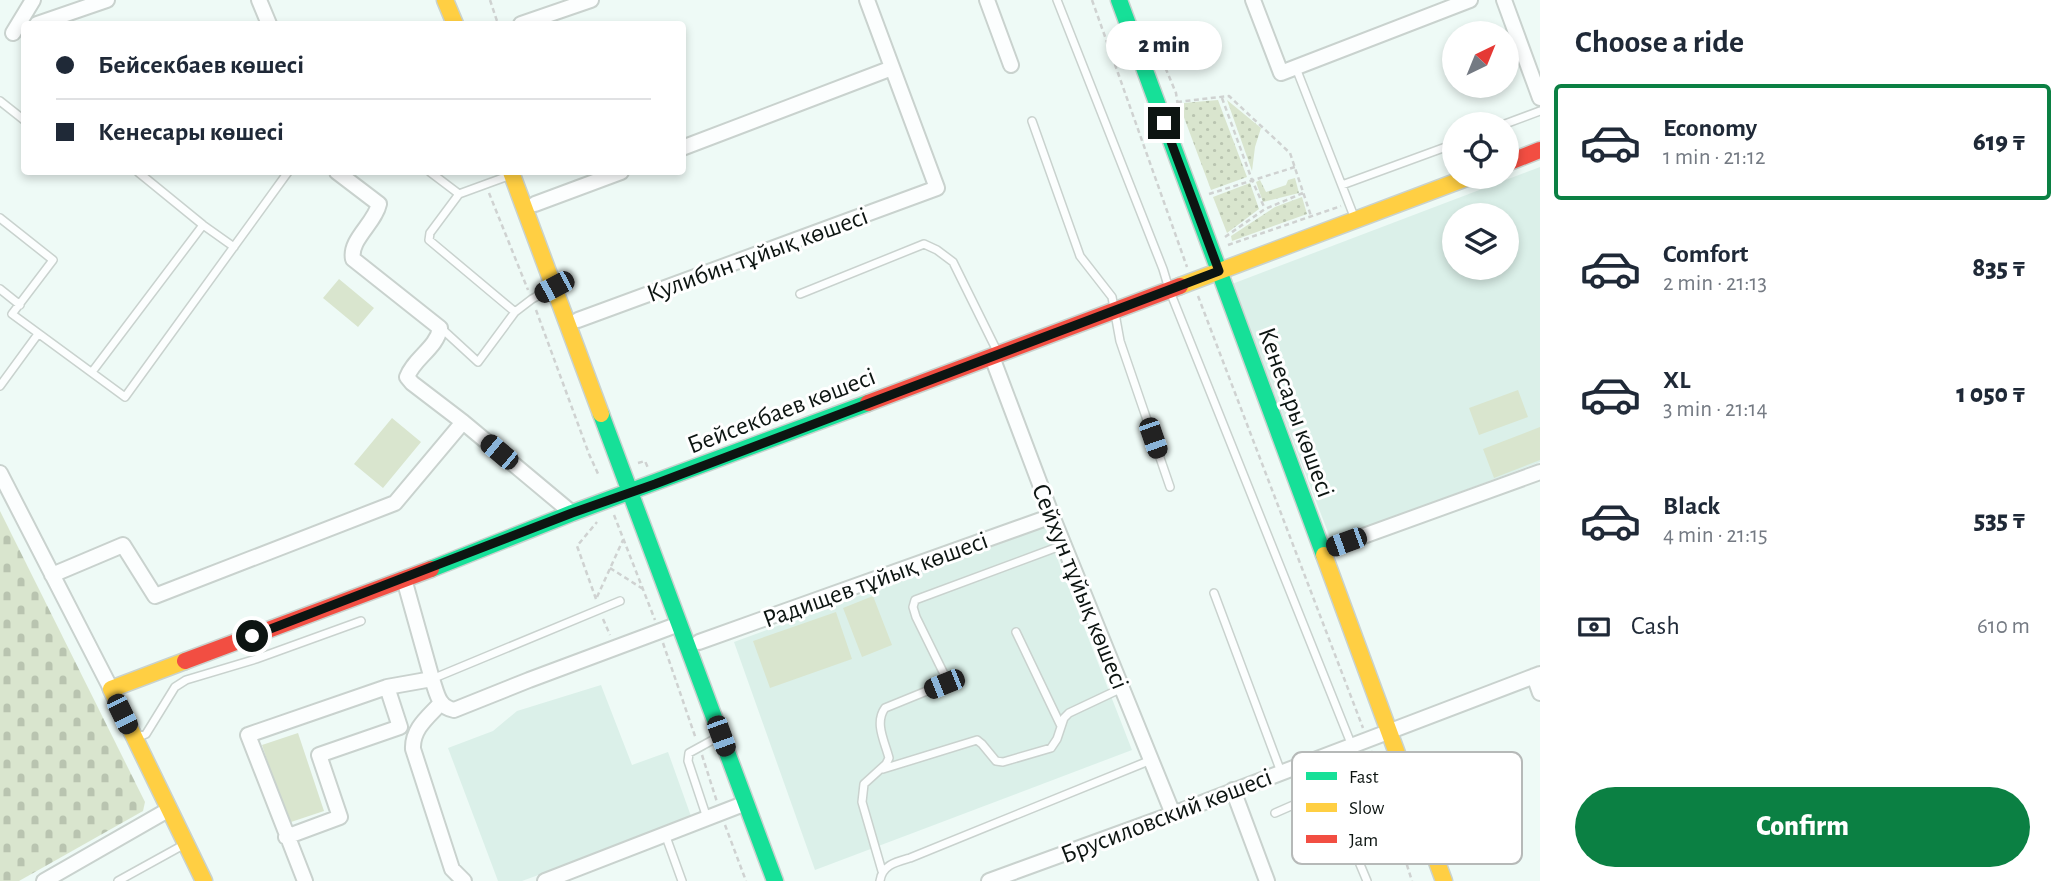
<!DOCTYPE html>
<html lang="en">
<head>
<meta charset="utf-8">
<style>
  body { margin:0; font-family:"Alegreya Sans",sans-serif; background:#f2f2f3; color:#1f2937; height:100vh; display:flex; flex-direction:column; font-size:26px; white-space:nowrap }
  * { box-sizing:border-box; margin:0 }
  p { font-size:23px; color:#747a83 }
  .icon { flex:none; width:38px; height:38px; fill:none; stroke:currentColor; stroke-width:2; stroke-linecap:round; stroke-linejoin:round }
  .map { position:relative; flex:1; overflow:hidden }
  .sheet { display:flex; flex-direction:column; background:#fff; width:525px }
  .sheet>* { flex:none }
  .top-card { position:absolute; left:21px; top:21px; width:665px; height:154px; border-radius:7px; box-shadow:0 4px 10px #0003; display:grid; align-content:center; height:154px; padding:0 35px; background:#fff }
  .needle { width:46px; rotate:43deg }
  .tools { position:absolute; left:1442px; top:21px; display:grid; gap:14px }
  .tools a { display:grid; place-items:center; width:77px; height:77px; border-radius:50%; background:#fff; box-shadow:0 4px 10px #0003; font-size:35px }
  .end { position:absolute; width:32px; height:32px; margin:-16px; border:9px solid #0d1512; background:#fff; box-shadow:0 0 0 4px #fff }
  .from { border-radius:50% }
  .bubble { position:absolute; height:49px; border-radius:24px; background:#fff; box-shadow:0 4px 10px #0003; font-size:23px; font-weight:800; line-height:49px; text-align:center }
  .car { position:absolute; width:21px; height:42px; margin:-21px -10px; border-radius:9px; box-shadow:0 0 5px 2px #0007; background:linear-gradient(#222 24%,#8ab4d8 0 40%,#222 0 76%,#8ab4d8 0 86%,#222 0) }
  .top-card b { display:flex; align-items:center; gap:24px; height:66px; font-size:26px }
  .top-card b+b { border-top:2px solid #e0e1e3 }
  .top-card i { width:18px; height:18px; background:#1f2937 }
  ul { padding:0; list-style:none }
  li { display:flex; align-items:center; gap:21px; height:116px; margin:0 14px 10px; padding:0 21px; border:4px solid transparent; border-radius:7px }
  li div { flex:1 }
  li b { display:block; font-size:26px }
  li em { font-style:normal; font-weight:800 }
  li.selected { border-color:#0b8043 }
  li>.icon { width:63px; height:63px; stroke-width:1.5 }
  h2 { padding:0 35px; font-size:32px; line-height:84px }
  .pay { display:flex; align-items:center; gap:18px; height:77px; padding:0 35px; font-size:26px }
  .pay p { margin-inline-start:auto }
  .button { display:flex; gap:14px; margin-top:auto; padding:14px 35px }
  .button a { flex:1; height:80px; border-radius:42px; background:#0b8043; color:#fff; font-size:28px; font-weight:800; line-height:80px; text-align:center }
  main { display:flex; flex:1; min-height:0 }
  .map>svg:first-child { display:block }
  .built { fill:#dbf0e9; fill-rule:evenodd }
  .grass { fill:url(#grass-dots) }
  .cemetery { fill:url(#cemetery-stones) }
  .garden { fill:#d9e5ce }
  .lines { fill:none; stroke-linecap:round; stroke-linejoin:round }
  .lane-casing { stroke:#c9d2ce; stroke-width:10 }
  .street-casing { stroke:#c9d2ce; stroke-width:18 }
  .fast-casing { stroke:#c9d2ce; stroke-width:19 }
  .slow-casing { stroke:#c9d2ce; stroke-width:19 }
  .jam-casing { stroke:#c9d2ce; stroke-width:19 }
  .path { stroke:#cfd2d1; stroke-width:2.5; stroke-dasharray:5 3.5; stroke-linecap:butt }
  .lane { stroke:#fcfefe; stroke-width:7 }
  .street { stroke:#fcfefe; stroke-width:14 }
  .fast { stroke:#16e098; stroke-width:16 }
  .slow { stroke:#ffcf43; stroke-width:16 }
  .jam { stroke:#f24e42; stroke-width:16 }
  .route { stroke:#0d1512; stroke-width:9 }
  .labels { text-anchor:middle; stroke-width:6; stroke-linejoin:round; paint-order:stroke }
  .street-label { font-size:26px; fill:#0d1512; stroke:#fff }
  .key { fill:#fff; stroke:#b6b9b8; stroke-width:2 }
  .key-label { font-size:19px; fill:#0d1512 }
</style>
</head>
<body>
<main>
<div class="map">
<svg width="1540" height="881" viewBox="0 0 1540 881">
  <defs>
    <pattern id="grass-dots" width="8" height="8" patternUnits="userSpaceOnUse" patternTransform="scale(1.75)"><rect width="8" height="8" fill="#d9e5ce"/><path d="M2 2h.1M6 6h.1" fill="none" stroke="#b9c4b0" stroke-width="1.8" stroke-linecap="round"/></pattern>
    <pattern id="cemetery-stones" width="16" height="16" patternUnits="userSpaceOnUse" patternTransform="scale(1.75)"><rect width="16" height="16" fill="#d9e5ce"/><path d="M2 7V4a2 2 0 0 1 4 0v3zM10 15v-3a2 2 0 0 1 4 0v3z" fill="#b9c4b0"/></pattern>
  </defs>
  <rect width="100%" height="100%" fill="#eefaf6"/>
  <path class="built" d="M1540,167V462L1331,540L1232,284ZM1454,215H1507V268H1454Z
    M1045,527L1132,750L815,870L734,642Z
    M601,685L632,765L668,752L692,819L522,881H498L448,748L493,731L517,711Z"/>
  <path class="grass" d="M1218,100L1247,177L1211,190L1182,112L1183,103Z
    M1227,100L1261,128L1255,147L1252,171Z
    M1295,178L1299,193L1263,202L1256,182L1260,180L1266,192L1286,185L1288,180Z
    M1250,183L1259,209L1227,233L1213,197Z
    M1302,197L1307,214L1232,241L1231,236L1275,207Z"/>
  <path class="cemetery" d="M0,511L145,802L143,811L19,881H0Z"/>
  <path class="garden" d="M339,279L374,308L358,327L323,298Z
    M1518,390L1528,417L1479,435L1469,408Z
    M392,418L421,442L383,488L354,464Z
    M1540,427V460L1494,478L1483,449Z
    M873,596L892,645L862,657L843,608Z
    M836,612L852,659L770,688L753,641Z
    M298,733L324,811L288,823L262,745Z"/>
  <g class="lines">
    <g class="lane-casing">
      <path id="lane" d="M1057,0L1163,269L1169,289L1352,746
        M1296,68L1355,219
        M0,101L24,120
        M1032,121L1080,256L1112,297L1120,341L1170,487
        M1505,124L1540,111
        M138,172L203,225L234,247
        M430,172L459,194
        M511,175L459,194L430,233L429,240L515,312
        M1342,185L1454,144
        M0,218L53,260L12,314L125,397L288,172
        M0,289L20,305
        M800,294L924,244L937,250L953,262L997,351
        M441,328L478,362L515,312L532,299L552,288
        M92,372L203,225
        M0,386L38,334
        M1214,593L1281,772
        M1016,632L1061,726
        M432,679L620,601
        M138,737L146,734L175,687L186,680L256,659L361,621
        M883,769L977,740L982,744L996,761L1003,762L1051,748L1057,739L1064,718L1069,713L1122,688
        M1275,813L1323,792L1331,795L1367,881
        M707,818L688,761L689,753L720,736
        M665,834L682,881
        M882,871L862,802L864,784L886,764L889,758C885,742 874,723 885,708L944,684L945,676L916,617L913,607L915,600L1063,545
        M118,881L185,844
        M880,881C882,865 896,862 910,858L1151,760"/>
    </g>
    <g class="street-casing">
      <path id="street" d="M259,0L269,24
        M987,0L1011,65
        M1253,0L1281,73L1470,0
        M1504,0L1540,98
        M37,24L107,0
        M521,24L591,0
        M13,33L33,0
        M682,148L892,68
        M337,172L379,204C375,223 349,240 353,259L440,328C437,348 414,358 407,377L412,383L463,422
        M535,204L621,172
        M578,320L937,188L867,0
        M992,357L1052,516L1173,814
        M0,473L111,689
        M1322,551L1540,472
        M52,575L123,545L155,596L395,503L463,422L572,513
        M699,642L1052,516
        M1534,676L1540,693
        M432,679C437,693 438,707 454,710L529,680L679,624
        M440,704C428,717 412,729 413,749L452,869L464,881
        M1233,790L1267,881
        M286,837L340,817L319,755L400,727L387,687
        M44,881L168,810
        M305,881L248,735L387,687L432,679L404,579
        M545,881L746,803
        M989,881L1173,814L1540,674"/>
    </g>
    <g class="fast-casing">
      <path id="fast" d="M1119,0L1324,555
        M601,414L775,881
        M431,569L572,513L868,403"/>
    </g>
    <g class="slow-casing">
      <path id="slow" d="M445,0L455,24
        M511,172L601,414
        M1180,286L1469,177
        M1324,555L1444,881
        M185,661L111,689L204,881"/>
    </g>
    <g class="jam-casing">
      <path id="jam" d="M1507,163L1540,150
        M868,403L1180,286
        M185,661L431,569"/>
    </g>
    <path class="path" d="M490,0L498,24
      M1092,0L1187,267
      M1149,29L1176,93L1178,107
      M1222,98L1252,180L1265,209
      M1177,102L1229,96L1290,153L1311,216
      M489,193L528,290
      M1209,194L1295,167
      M1225,237L1265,209L1303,193
      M1228,245L1341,206
      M1198,296L1363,728
      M536,310L589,454L599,476
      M638,463L645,461L648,468
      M614,515L655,620
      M610,568L643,589
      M597,597L623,540
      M596,599L577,546L597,522
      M603,619L610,635
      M663,643L696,739
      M1371,751L1412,881
      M702,755L717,802
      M725,825L746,881"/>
    <use href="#lane" class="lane"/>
    <use href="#street" class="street"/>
    <use href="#fast" class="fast"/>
    <use href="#slow" class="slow"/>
    <use href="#jam" class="jam"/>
  </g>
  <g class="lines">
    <path class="route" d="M252,636L572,513L655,484L1219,271L1164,123"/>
  </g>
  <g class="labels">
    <g class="street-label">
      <text transform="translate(757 254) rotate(-20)" y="9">Кулибин тұйық көшесі</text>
      <text transform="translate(781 410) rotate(-21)" y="9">Бейсекбаев көшесі</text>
      <text transform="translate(1297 412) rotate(70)" y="9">Кенесары көшесі</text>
      <text transform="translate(875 579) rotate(-20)" y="9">Радищев тұйық көшесі</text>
      <text transform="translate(1081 586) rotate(68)" y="9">Сейхун тұйық көшесі</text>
      <text transform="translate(1166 815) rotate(-21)" y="9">Брусиловский көшесі</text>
    </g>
  </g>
  <rect x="1292" y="752" width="230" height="112" rx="10" class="key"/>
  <rect x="1306" y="772" width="31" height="8" fill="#16e098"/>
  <rect x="1306" y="803" width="31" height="9" fill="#ffcf43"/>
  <rect x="1306" y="835" width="31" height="8" fill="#f24e42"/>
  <g class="key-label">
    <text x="1349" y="783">Fast</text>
    <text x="1349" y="814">Slow</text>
    <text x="1349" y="846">Jam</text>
  </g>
</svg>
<div class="tools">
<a><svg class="needle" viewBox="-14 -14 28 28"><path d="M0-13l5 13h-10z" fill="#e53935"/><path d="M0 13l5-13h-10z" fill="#747a83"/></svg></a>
<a><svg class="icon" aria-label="locate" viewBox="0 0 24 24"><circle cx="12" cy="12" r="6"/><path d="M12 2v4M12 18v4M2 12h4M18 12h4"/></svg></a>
<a><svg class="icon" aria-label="layers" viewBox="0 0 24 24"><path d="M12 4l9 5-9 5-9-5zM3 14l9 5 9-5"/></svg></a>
</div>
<i class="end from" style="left:252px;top:636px"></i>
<i class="end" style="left:1164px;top:123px"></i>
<div class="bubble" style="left:1106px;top:21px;width:116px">2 min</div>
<i class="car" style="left:554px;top:287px;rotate:242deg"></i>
<i class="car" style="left:1153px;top:438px;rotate:161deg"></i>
<i class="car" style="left:499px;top:452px;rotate:310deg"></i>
<i class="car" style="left:1346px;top:542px;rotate:250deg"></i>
<i class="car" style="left:944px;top:684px;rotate:248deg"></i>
<i class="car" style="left:122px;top:714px;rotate:154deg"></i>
<i class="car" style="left:721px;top:736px;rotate:160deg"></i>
<div class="top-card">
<b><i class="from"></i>Бейсекбаев көшесі</b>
<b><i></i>Кенесары көшесі</b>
</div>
</div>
<section class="sheet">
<h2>Choose a ride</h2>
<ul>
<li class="selected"><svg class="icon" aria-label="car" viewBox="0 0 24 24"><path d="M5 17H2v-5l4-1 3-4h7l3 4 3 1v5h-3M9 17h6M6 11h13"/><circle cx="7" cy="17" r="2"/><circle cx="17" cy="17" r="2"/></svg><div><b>Economy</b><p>1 min · 21:12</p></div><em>619 ₸</em></li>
<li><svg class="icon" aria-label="car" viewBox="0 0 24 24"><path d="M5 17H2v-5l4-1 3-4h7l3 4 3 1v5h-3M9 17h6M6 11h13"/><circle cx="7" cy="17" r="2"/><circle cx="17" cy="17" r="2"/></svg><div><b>Comfort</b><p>2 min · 21:13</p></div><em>835 ₸</em></li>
<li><svg class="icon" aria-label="car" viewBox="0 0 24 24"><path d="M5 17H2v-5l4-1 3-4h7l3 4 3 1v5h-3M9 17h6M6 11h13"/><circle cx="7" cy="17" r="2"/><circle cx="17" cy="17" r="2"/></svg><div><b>XL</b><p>3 min · 21:14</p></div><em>1 050 ₸</em></li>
<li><svg class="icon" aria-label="car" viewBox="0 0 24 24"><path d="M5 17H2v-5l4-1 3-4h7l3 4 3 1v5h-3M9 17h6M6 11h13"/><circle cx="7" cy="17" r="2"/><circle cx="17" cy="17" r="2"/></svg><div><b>Black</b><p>4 min · 21:15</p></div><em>535 ₸</em></li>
</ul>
<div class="pay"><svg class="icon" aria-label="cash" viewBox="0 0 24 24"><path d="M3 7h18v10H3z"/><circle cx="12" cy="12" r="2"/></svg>Cash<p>610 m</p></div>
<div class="button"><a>Confirm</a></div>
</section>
</main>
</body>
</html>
